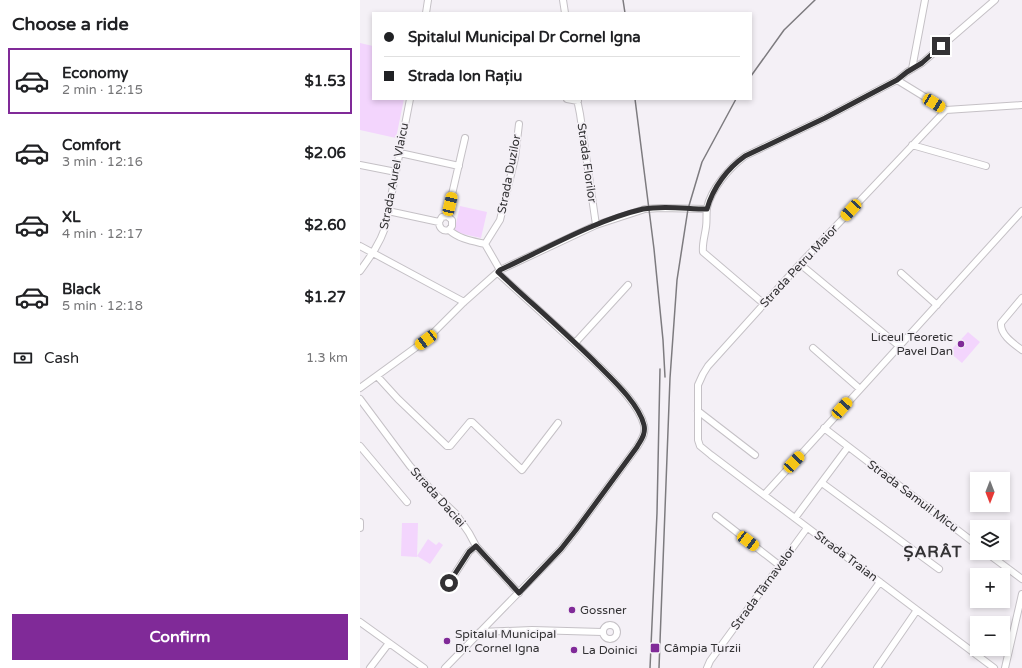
<!DOCTYPE html>
<html lang="en">
<head>
<meta charset="utf-8">
<style>
  body { margin:0; font-family:"Varela Round",sans-serif; background:#f2f2f2; color:#202124; height:100vh; display:flex; flex-direction:column; font-size:15px; white-space:nowrap }
  * { box-sizing:border-box; margin:0 }
  p { font-size:13px; color:#757577 }
  .icon { flex:none; width:22px; height:22px; fill:none; stroke:currentColor; stroke-width:2; stroke-linecap:round; stroke-linejoin:round }
  .map { position:relative; flex:1; overflow:hidden }
  .side { display:flex; flex-direction:column; background:#fff; width:360px }
  .side>* { flex:none }
  .hud { position:absolute; left:12px; top:12px; width:380px; height:88px; border-radius:0px; box-shadow:0 2px 6px #0003; display:grid; align-content:center; height:88px; padding:0 12px; background:#fff }
  .needle { width:26px; rotate:180deg }
  .controls { position:absolute; left:610px; top:472px; display:grid; gap:8px }
  .controls a { display:grid; place-items:center; width:40px; height:40px; border-radius:0px; background:#fff; box-shadow:0 2px 6px #0003; font-size:20px }
  .end { position:absolute; width:18px; height:18px; margin:-9px; border:5px solid #333234; background:#fff; box-shadow:0 0 0 2px #fff }
  .from { border-radius:50% }
  .car { position:absolute; width:12px; height:24px; margin:-12px -6px; border-radius:5px; box-shadow:0 0 3px 1px #0007; background:linear-gradient(#f5c518 24%,#345 0 40%,#f5c518 0 76%,#345 0 86%,#f5c518 0) }
  .hud b { display:flex; align-items:center; gap:14px; height:38px; font-size:15px }
  .hud b+b { border-top:1px solid #e0e0e0 }
  .hud i { width:10px; height:10px; background:#202124 }
  ul { padding:0; list-style:none }
  li { display:flex; align-items:center; gap:12px; height:66px; margin:0 8px 6px; padding:0 4px; border:2px solid transparent; border-radius:0px }
  li div { flex:1 }
  li b { display:block; font-size:15px }
  li em { font-style:normal; font-weight:700 }
  li.selected { border-color:#802a98 }
  li>.icon { width:36px; height:36px; stroke-width:1.5 }
  h2 { padding:0 12px; font-size:18px; line-height:48px }
  .pay { display:flex; align-items:center; gap:10px; height:44px; padding:0 12px; font-size:15px }
  .pay p { margin-inline-start:auto }
  .action { display:flex; gap:8px; margin-top:auto; padding:8px 12px }
  .action a { flex:1; height:46px; border-radius:0px; background:#802a98; color:#fff; font-size:16px; font-weight:700; line-height:46px; text-align:center }
  main { display:flex; flex:1; min-height:0 }
  .map>svg:first-child { display:block }
  .green { fill:#f3d5fd }
  .lines { fill:none; stroke-linecap:round; stroke-linejoin:round }
  .minor-casing { stroke:#c5c1c6; stroke-width:8 }
  .minor { stroke:#fff; stroke-width:6 }
  .rail { stroke:#7d7b7f; stroke-width:1.5 }
  .route { stroke:#333234; stroke-width:5 }
  .poi-dot { fill:#802a98; stroke:#f4f0f6; stroke-width:1.5 }
  .labels { text-anchor:middle; stroke-width:3.5; stroke-linejoin:round; paint-order:stroke }
  .street-label { font-size:12px; fill:#333234; stroke:#f4f0f6 }
  .poi-label { font-size:12px; fill:#333234; stroke:#f4f0f6; text-anchor:start }
  .district-label { font-size:16px; font-weight:bold; letter-spacing:1px; fill:#333234; stroke:#f4f0f6 }
</style>
</head>
<body>
<main>
<section class="side">
<h2>Choose a ride</h2>
<ul>
<li class="selected"><svg class="icon" aria-label="car" viewBox="0 0 24 24"><path d="M5 17H2v-5l4-1 3-4h7l3 4 3 1v5h-3M9 17h6M6 11h13"/><circle cx="7" cy="17" r="2"/><circle cx="17" cy="17" r="2"/></svg><div><b>Economy</b><p>2 min · 12:15</p></div><em>$1.53</em></li>
<li><svg class="icon" aria-label="car" viewBox="0 0 24 24"><path d="M5 17H2v-5l4-1 3-4h7l3 4 3 1v5h-3M9 17h6M6 11h13"/><circle cx="7" cy="17" r="2"/><circle cx="17" cy="17" r="2"/></svg><div><b>Comfort</b><p>3 min · 12:16</p></div><em>$2.06</em></li>
<li><svg class="icon" aria-label="car" viewBox="0 0 24 24"><path d="M5 17H2v-5l4-1 3-4h7l3 4 3 1v5h-3M9 17h6M6 11h13"/><circle cx="7" cy="17" r="2"/><circle cx="17" cy="17" r="2"/></svg><div><b>XL</b><p>4 min · 12:17</p></div><em>$2.60</em></li>
<li><svg class="icon" aria-label="car" viewBox="0 0 24 24"><path d="M5 17H2v-5l4-1 3-4h7l3 4 3 1v5h-3M9 17h6M6 11h13"/><circle cx="7" cy="17" r="2"/><circle cx="17" cy="17" r="2"/></svg><div><b>Black</b><p>5 min · 12:18</p></div><em>$1.27</em></li>
</ul>
<div class="pay"><svg class="icon" aria-label="cash" viewBox="0 0 24 24"><path d="M3 7h18v10H3z"/><circle cx="12" cy="12" r="2"/></svg>Cash<p>1.3 km</p></div>
<div class="action"><a>Confirm</a></div>
</section>
<div class="map">
<svg width="662" height="668" viewBox="0 0 662 668">
  <rect width="100%" height="100%" fill="#f4f0f6"/>
  <path class="green" d="M0,43L13,46V99H44L36,138L0,130Z
    M100,206L127,212L121,238L94,232Z
    M608,332L620,342L602,363L589,352Z
    M42,523H58L57,557L41,556Z
    M68,539L76,545L79,542L83,545L70,564L57,556Z"/>
  <g class="lines">
    <g class="minor-casing">
      <path id="minor" d="M203,0L205,13
        M66,13L68,0
        M552,69L565,0
        M537,80L586,110L662,105
        M207,99L218,101
        M217,99L220,114L236,225
        M586,110L440,264L348,366L343,374L338,385V440L340,446L351,455L634,668
        M552,145L626,166
        M40,153L99,166
        M0,165L36,172
        M28,211L79,222
        M87,216L105,138
        M89,230L92,226V220L87,216L82,217L79,222C79,228 83,232 89,230C99,239 112,241 125,244L140,270
        M125,244L140,220L155,158L159,124
        M0,246L104,302
        M440,264L539,346
        M0,271C10,257 19,245 25,228L50,99
        M541,273L577,305
        M662,298L641,323C640,335 654,344 662,350
        M404,304L343,252C342,244 345,235 346,227C347,221 346,214 347,208C351,189 370,167 385,156L465,118L537,80L547,72L562,63L635,0
        M215,343L268,285
        M453,348L500,389
        M17,376L38,399L87,446H90L110,422H112L162,470L198,423
        M0,388L66,340L104,302L140,270L236,225L285,209L301,208L347,209
        M0,399L50,466L74,493L96,514L109,533L116,546L159,593
        M338,411L395,455
        M464,428L617,545
        M0,446L47,502
        M462,483L579,569
        M404,495L662,211
        M356,516L419,565
        M435,518L488,447
        M0,522V528
        M627,553L662,579
        M89,583L109,552L116,546
        M0,622L64,668
        M243 632a7 7 0 1 1 14 0a7 7 0 1 1-14 0Z
        M120,632L172,630L242,632
        M10,668L29,643
        M85,668L201,549L216,530L277,447C281,440 286,434 284,425C279,405 255,382 240,367C207,335 172,304 138,273
        M347,668L350,661L447,528
        M457,668L520,582
        M517,668L557,610
        M645,668L662,594"/>
    </g>
    <use href="#minor" class="minor"/>
    <path class="rail" d="M263,0L265,13
      M391,76L424,30L455,0
      M275,99L294,249L303,340L305,377
      M290,668L297,513L300,369
      M299,668L310,378L317,280L328,209L342,162L376,99"/>
  </g>
  <g class="lines">
    <path class="route" d="M89,583L109,552L116,546L159,593L201,549L216,530L277,447C281,440 286,434 284,425C279,404 253,380 238,365C206,333 171,303 138,272L140,270C185,249 236,220 283,209C304,205 327,209 347,209C353,187 368,168 385,156L465,118L537,80L547,72L562,63L581,46"/>
  </g>
  <g class="poi-dot">
    <circle cx="601" cy="344" r="4"/>
    <circle cx="212" cy="610" r="4"/>
    <circle cx="87" cy="641" r="4"/>
    <rect x="290" y="643" width="10" height="10" rx="2"/>
    <circle cx="214" cy="650" r="4"/>
  </g>
  <g class="labels">
    <g class="street-label">
      <text transform="translate(227 163) rotate(82)" y="4">Strada Florilor</text>
      <text transform="translate(149 174) rotate(-79)" y="4">Strada Duzilor</text>
      <text transform="translate(34 176) rotate(-79)" y="4">Strada Aurel Vlaicu</text>
      <text transform="translate(439 266) rotate(-47)" y="4">Strada Petru Maior</text>
      <text transform="translate(553 496) rotate(37)" y="4">Strada Samuil Micu</text>
      <text transform="translate(78 497) rotate(48)" y="4">Strada Daciei</text>
      <text transform="translate(486 556) rotate(37)" y="4">Strada Traian</text>
      <text transform="translate(403 588) rotate(-54)" y="4">Strada Târnavelor</text>
    </g>
    <g class="poi-label">
      <text x="593" y="341" text-anchor="end">Liceul Teoretic<tspan x="593" dy="14">Pavel Dan</tspan></text>
      <text x="220" y="614">Gossner</text>
      <text x="95" y="638">Spitalul Municipal<tspan x="95" dy="14">Dr. Cornel Igna</tspan></text>
      <text x="304" y="652">Câmpia Turzii</text>
      <text x="222" y="654">La Doinici</text>
    </g>
    <g class="district-label">
      <text x="573" y="557">ȘARÂT</text>
    </g>
  </g>
</svg>
<div class="controls">
<a><svg class="needle" viewBox="-14 -14 28 28"><path d="M0-13l5 13h-10z" fill="#e53935"/><path d="M0 13l5-13h-10z" fill="#757577"/></svg></a>
<a><svg class="icon" aria-label="layers" viewBox="0 0 24 24"><path d="M12 4l9 5-9 5-9-5zM3 14l9 5 9-5"/></svg></a>
<a>+</a>
<a>−</a>
</div>
<i class="end from" style="left:89px;top:583px"></i>
<i class="end" style="left:581px;top:46px"></i>
<i class="car" style="left:574px;top:103px;rotate:121deg"></i>
<i class="car" style="left:90px;top:204px;rotate:13deg"></i>
<i class="car" style="left:491px;top:210px;rotate:223deg"></i>
<i class="car" style="left:66px;top:340px;rotate:233deg"></i>
<i class="car" style="left:482px;top:408px;rotate:42deg"></i>
<i class="car" style="left:434px;top:462px;rotate:43deg"></i>
<i class="car" style="left:388px;top:541px;rotate:127deg"></i>
<div class="hud">
<b><i class="from"></i>Spitalul Municipal Dr Cornel Igna</b>
<b><i></i>Strada Ion Rațiu</b>
</div>
</div>
</main>
</body>
</html>
